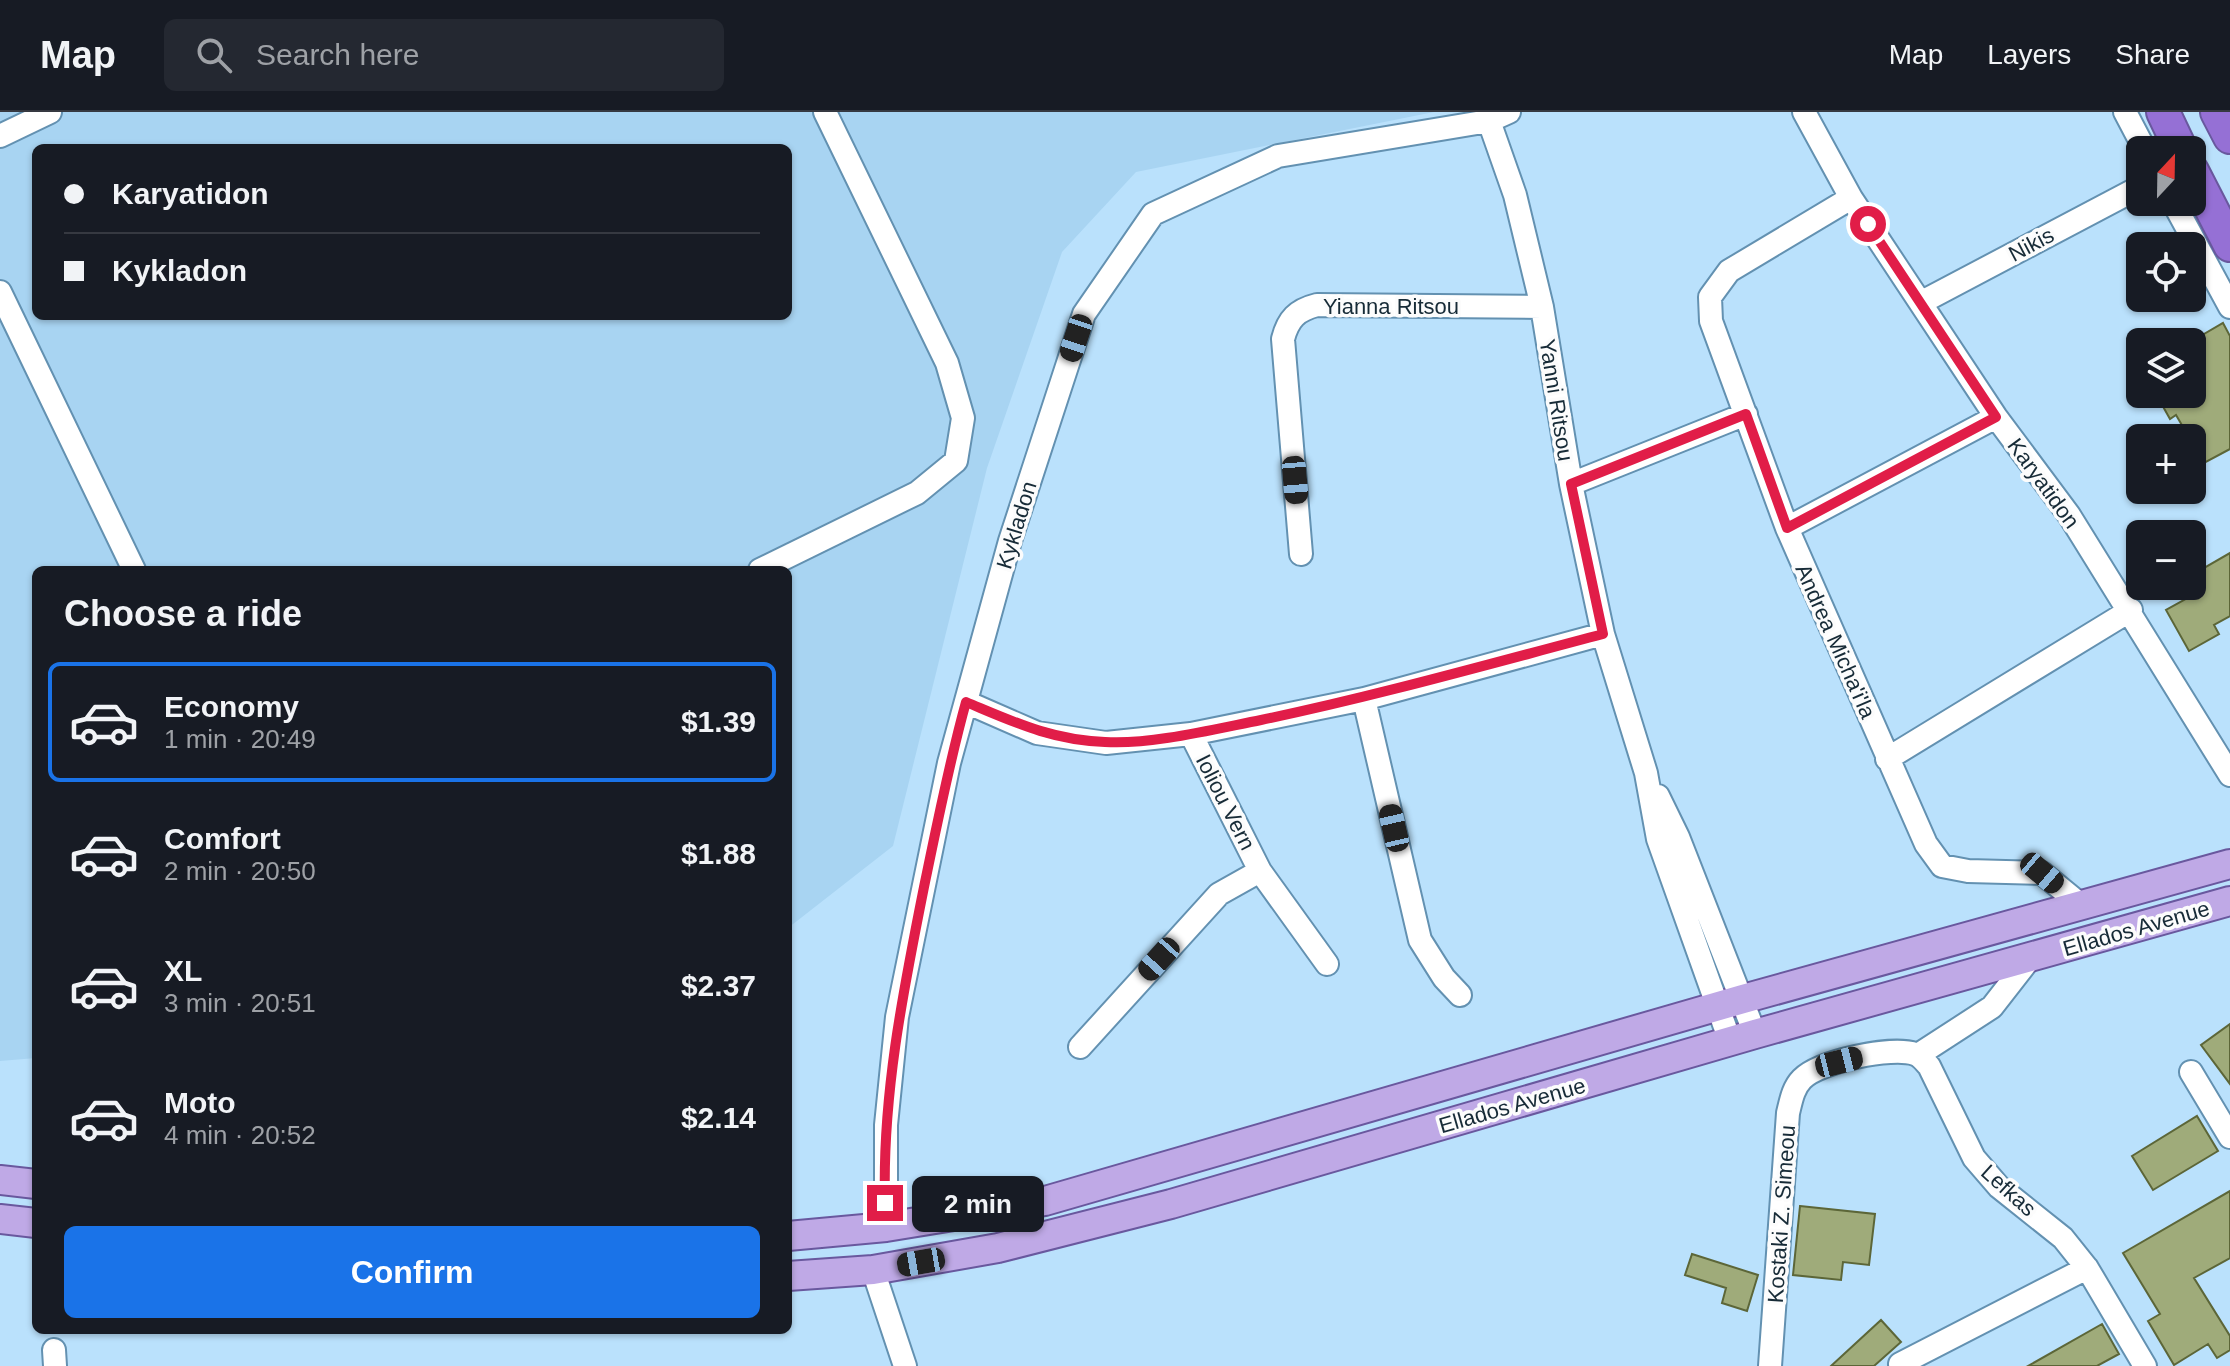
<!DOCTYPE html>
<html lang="en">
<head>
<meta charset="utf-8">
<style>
  body { margin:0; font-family:Arial,sans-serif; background:#242831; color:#f1f3f6; height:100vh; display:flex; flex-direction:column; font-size:30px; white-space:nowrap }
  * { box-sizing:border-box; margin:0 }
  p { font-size:26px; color:#9ea1a6 }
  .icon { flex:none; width:44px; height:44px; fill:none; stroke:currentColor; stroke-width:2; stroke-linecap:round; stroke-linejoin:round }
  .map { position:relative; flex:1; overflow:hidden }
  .side { position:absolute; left:32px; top:454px; width:760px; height:768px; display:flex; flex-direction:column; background:#171b24; border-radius:12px; box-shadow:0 2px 6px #0004 }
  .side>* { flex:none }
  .top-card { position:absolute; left:32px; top:32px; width:760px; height:176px; border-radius:12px; box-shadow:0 2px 6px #0004; display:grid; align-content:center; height:176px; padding:0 32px; background:#171b24 }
  .needle { width:52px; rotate:22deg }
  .fabs { position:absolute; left:2126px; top:24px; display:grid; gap:16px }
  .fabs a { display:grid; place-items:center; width:80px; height:80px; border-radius:12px; background:#171b24; box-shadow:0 2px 6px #0004; font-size:40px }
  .end { position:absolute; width:36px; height:36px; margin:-18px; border:10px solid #e11d48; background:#fff; box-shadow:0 0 0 4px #fff }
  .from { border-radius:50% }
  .bubble { position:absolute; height:56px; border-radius:12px; background:#171b24; box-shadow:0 2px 6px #0004; font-size:26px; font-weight:700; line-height:56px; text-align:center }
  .car { position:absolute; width:24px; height:48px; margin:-24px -12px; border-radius:10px; box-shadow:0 0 6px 2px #0007; background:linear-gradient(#222 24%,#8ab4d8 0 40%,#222 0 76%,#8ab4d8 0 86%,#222 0) }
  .top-card b { display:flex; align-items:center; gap:28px; height:76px; font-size:30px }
  .top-card b+b { border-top:2px solid #363941 }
  .top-card i { width:20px; height:20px; background:#f1f3f6 }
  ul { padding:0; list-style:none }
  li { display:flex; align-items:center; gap:24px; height:120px; margin:0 16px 12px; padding:0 16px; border:4px solid transparent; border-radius:12px }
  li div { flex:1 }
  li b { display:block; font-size:30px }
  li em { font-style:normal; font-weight:700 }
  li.current { border-color:#1a73e8 }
  li>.icon { width:72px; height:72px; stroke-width:1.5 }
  h2 { padding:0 32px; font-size:36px; line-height:96px }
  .action { display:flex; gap:16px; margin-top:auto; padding:16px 32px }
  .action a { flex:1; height:92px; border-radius:12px; background:#1a73e8; color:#fff; font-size:32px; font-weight:700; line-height:92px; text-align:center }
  header { display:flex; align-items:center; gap:48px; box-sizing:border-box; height:112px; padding:0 40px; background:#171b24; border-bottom:2px solid #363941 }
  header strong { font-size:38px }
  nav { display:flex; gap:44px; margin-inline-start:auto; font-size:28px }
  .search { width:560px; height:72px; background:#242831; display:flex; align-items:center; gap:20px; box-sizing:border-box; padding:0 28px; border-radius:12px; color:#9ea1a6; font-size:30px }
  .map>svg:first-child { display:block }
  .built { fill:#a8d4f2; fill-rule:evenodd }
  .building { fill:#9fab7a; stroke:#5c6638; stroke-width:2 }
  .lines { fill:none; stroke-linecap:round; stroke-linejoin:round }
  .minor-casing { stroke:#6391b1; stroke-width:26 }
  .major-casing { stroke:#69589e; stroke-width:32 }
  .highway-casing { stroke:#69589e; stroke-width:36 }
  .minor { stroke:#fff; stroke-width:22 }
  .major { stroke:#bfa9e6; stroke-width:28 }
  .highway { stroke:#9570d5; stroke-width:32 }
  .route { stroke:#e11d48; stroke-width:10 }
  .labels { text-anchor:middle; stroke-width:7; stroke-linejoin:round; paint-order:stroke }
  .street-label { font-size:22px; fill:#172b37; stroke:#fcfcfc }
</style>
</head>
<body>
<header>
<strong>Map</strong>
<div class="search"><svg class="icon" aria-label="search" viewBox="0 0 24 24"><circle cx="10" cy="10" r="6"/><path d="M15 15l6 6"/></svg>Search here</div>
<nav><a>Map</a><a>Layers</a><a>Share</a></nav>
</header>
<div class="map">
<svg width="2230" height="1254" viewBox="0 0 2230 1254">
  <rect width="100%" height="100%" fill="#bae1fc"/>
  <path class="built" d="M0,0H1434L1136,60L1062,140L987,356L893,734L788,816V458H36V946L0,949ZM36,36H788V204H36Z"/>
  <path class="building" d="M2223,211L2230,224V337L2204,351L2176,303L2170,307L2156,282H2192V229Z
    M2230,441V504L2214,513L2219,522L2189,539L2166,498L2200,479L2192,463Z
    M2230,912V972L2201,933Z
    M2197,1004L2218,1039L2153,1078L2132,1044Z
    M2230,1079V1146L2194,1166L2230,1224V1238L2217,1246L2208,1232L2174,1253L2148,1209L2160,1202L2123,1141Z
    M1800,1094L1875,1102L1869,1153L1843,1150L1841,1168L1793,1163Z
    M1692,1142L1758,1163L1747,1199L1722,1191L1726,1176L1685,1163Z
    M1881,1208L1901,1230L1874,1254H1831Z
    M2102,1212L2119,1242L2097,1254H2028Z"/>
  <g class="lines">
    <g class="minor-casing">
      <path id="minor" d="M1804,0L1851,86L1996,305L2069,403L2230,663
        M2125,0L2145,38
        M1489,9L1515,83L1542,195L1571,372L1603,522L1646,661L1658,727L1730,929
        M0,24L50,0
        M1851,86L1729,159L1710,185L1711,209L1787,416L1926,732L1942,754L1968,759L2042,761L2081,793
        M2173,90L2230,195
        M0,180L134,458
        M1922,190L2140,75
        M1571,372L1746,302
        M1787,416L1996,305
        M1301,442L1283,227C1288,207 1297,198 1317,193L1542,195
        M760,458L917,381L956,349L963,306L947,251L825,0
        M1364,587L1420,828L1444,866L1460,883
        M966,590L1037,621L1106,631L1191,622L1364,587L1603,522
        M1191,622L1260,759L1327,852
        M1887,647L2131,498
        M1658,684L1678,725L1755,922
        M1080,935L1219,782L1260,759
        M1918,943L1992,895L2031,845
        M2191,960L2230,1025
        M886,1115V1013L897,905L949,651L1010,429L1084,202L1153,102L1278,44L1489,9L1509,0
        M873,1158L905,1254
        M54,1238L55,1254
        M1900,1252L2087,1156
        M1770,1254L1788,1001C1791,989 1793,976 1802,967C1820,949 1892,934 1915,942C1921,944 1925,950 1929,954L1974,1046L1999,1075L2063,1126L2087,1156L2145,1254"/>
    </g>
    <g class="major-casing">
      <path id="major" d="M0,1068L36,1072
        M0,1107L36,1111
        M788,1124L886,1115L1045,1089L1743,887L2230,752
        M788,1164L873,1158L998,1136L1171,1092L1755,922L2230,789"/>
    </g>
    <g class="highway-casing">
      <path id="highway" d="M2163,0L2181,38
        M2217,0L2230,25
        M2192,59L2230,133"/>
    </g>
    <use href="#minor" class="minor"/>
    <use href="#major" class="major"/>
    <use href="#highway" class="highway"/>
  </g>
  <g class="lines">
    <path class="route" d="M885,1091C882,984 903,880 924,775C937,713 949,651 966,590C1014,610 1051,628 1105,630C1150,633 1215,617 1261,608C1376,584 1489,552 1603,522L1571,372L1746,302L1787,416L1996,305L1868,112"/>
  </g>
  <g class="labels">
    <g class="street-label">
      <text transform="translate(2031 132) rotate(-28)" y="8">Nikis</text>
      <text x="1391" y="202">Yianna Ritsou</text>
      <text transform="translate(1557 288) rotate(81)" y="8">Yanni Ritsou</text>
      <text transform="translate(2044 371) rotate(54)" y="8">Karyatidon</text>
      <text transform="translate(1016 413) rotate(-73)" y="8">Kykladon</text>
      <text transform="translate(1836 529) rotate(66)" y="8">Andrea Micha'i'la</text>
      <text transform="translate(1226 690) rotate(63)" y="8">Ioliou Vern</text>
      <text transform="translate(2136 816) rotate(-16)" y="8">Ellados Avenue</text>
      <text transform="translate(1512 993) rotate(-16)" y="8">Ellados Avenue</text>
      <text transform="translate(2009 1078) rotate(42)" y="8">Lefkas</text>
      <text transform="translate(1781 1102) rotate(-86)" y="8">Kostaki Z. Simeou</text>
    </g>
  </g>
</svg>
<div class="fabs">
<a><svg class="needle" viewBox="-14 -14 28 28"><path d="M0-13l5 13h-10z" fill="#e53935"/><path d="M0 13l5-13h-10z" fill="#9ea1a6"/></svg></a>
<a><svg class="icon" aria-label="locate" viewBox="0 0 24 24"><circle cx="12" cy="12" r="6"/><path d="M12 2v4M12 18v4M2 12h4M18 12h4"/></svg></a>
<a><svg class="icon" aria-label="layers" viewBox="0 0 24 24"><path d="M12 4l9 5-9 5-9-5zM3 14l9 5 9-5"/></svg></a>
<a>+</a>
<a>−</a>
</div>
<i class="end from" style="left:1868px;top:112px"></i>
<i class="end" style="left:885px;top:1091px"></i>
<div class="bubble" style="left:912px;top:1064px;width:132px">2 min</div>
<i class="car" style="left:1076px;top:226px;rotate:198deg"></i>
<i class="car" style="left:1295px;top:368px;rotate:175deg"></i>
<i class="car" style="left:1394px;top:716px;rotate:347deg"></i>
<i class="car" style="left:2042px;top:761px;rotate:130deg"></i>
<i class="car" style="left:1159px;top:847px;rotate:222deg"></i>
<i class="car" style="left:1839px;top:950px;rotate:76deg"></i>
<i class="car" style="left:921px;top:1150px;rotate:260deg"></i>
<div class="top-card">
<b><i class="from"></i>Karyatidon</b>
<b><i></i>Kykladon</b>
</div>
<section class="side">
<h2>Choose a ride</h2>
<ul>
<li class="current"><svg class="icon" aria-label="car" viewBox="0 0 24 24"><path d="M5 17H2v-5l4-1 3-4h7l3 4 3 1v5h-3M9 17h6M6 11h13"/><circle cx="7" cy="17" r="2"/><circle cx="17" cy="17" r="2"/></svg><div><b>Economy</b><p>1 min · 20:49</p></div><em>$1.39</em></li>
<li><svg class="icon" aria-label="car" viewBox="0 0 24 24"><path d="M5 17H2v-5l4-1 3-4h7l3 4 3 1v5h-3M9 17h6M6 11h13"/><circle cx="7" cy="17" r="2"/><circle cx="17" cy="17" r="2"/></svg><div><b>Comfort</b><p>2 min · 20:50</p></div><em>$1.88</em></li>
<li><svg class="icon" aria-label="car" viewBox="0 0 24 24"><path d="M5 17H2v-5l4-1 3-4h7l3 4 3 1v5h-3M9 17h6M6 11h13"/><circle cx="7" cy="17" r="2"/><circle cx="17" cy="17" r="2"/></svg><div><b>XL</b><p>3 min · 20:51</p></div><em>$2.37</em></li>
<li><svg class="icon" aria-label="car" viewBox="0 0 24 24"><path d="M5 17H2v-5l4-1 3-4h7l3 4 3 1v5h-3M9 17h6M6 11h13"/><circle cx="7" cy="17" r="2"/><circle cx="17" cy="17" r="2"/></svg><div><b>Moto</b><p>4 min · 20:52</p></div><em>$2.14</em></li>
</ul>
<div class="action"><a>Confirm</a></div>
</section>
</div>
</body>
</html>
